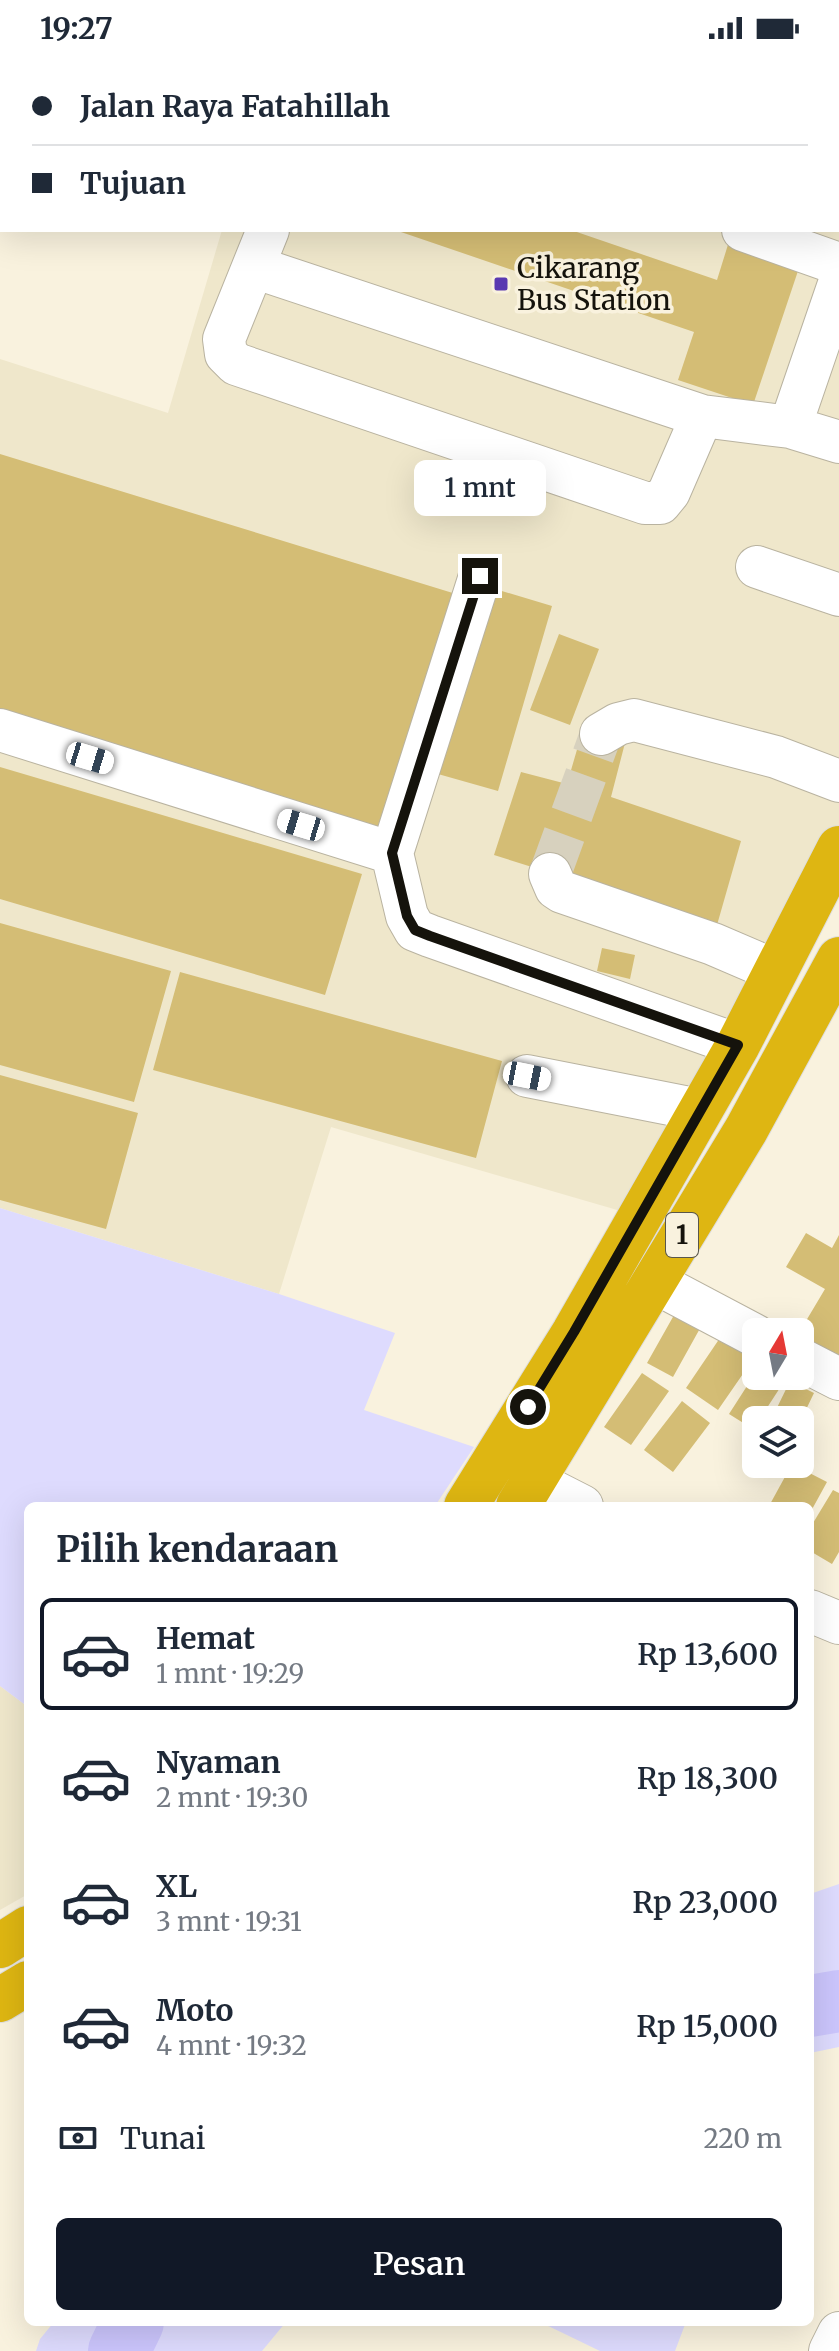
<!DOCTYPE html>
<html lang="id">
<head>
<meta charset="utf-8">
<style>
  body { margin:0; font-family:Merriweather,serif; background:#f2f2f3; color:#1f2937; height:100vh; display:flex; flex-direction:column; font-size:30px; white-space:nowrap }
  * { box-sizing:border-box; margin:0 }
  p { font-size:26px; color:#747a83 }
  .icon { flex:none; width:44px; height:44px; fill:none; stroke:currentColor; stroke-width:2; stroke-linecap:round; stroke-linejoin:round }
  .map { position:relative; flex:1; overflow:hidden }
  .drawer { position:absolute; left:24px; top:1446px; width:790px; height:824px; display:flex; flex-direction:column; background:#fff; border-radius:12px; box-shadow:0 8px 32px #0002 }
  .drawer>* { flex:none }
  .guide { position:absolute; left:0px; top:0px; width:840px; height:176px; box-shadow:0 8px 32px #0002; display:grid; align-content:center; height:176px; padding:0 32px; background:#fff }
  .needle { width:52px; rotate:10deg }
  .buttons { position:absolute; left:742px; top:1262px; display:grid; gap:16px }
  .buttons a { display:grid; place-items:center; width:72px; height:72px; border-radius:12px; background:#fff; box-shadow:0 8px 32px #0002; font-size:40px }
  .end { position:absolute; width:36px; height:36px; margin:-18px; border:10px solid #15130c; background:#fff; box-shadow:0 0 0 4px #fff }
  .from { border-radius:50% }
  .bubble { position:absolute; height:56px; border-radius:12px; background:#fff; box-shadow:0 8px 32px #0002; font-size:26px; font-weight:600; line-height:56px; text-align:center }
  .car { position:absolute; width:24px; height:48px; margin:-24px -12px; border-radius:10px; box-shadow:0 0 6px 2px #0007; background:linear-gradient(#fff 24%,#345 0 40%,#fff 0 76%,#345 0 86%,#fff 0) }
  .guide b { display:flex; align-items:center; gap:28px; height:76px; font-size:30px }
  .guide b+b { border-top:2px solid #e0e1e3 }
  .guide i { width:20px; height:20px; background:#1f2937 }
  ul { padding:0; list-style:none }
  li { display:flex; align-items:center; gap:24px; height:112px; margin:0 16px 12px; padding:0 16px; border:4px solid transparent; border-radius:12px }
  li div { flex:1 }
  li b { display:block; font-size:30px }
  li em { font-style:normal; font-weight:600 }
  li.current { border-color:#111827 }
  li>.icon { width:72px; height:72px; stroke-width:1.5 }
  h2 { padding:0 32px; font-size:36px; line-height:96px }
  .pay { display:flex; align-items:center; gap:20px; height:88px; padding:0 32px; font-size:30px }
  .pay p { margin-inline-start:auto }
  .cta { display:flex; gap:16px; margin-top:auto; padding:16px 32px }
  .cta a { flex:1; height:92px; border-radius:12px; background:#111827; color:#fff; font-size:32px; font-weight:600; line-height:92px; text-align:center }
  .status { display:flex; justify-content:space-between; align-items:center; height:56px; padding:0 40px; background:#fff; direction:ltr }
  .status svg { height:22px; fill:currentColor }
  .map>svg:first-child { display:block }
  .built { fill:#efe7cb }
  .green { fill:#dedbfe }
  .lines { fill:none; stroke-linecap:round; stroke-linejoin:round }
  .river { stroke:#cbc5fc; stroke-width:62 }
  .building { fill:#d4bd75 }
  .minor-tunnel { stroke:#d7d1be; stroke-width:42; stroke-dasharray:42 21; stroke-linecap:butt }
  .minor-casing { stroke:#b9b3a0; stroke-width:44 }
  .highway-casing { stroke:#dededd; stroke-width:46 }
  .minor { stroke:#fff; stroke-width:42 }
  .highway { stroke:#deb612; stroke-width:44 }
  .route { stroke:#15130c; stroke-width:10 }
  .poi-dot { fill:#5939b1; stroke:#f9f2de; stroke-width:3 }
  .labels { text-anchor:middle; stroke-width:7; stroke-linejoin:round; paint-order:stroke }
  .shield { fill:#f9f2de; stroke:#59564b; stroke-width:2 }
  .shield-label { font-size:26px; font-weight:bold; fill:#15130c }
  .poi-label { font-size:28px; fill:#15130c; stroke:#f9f2de; text-anchor:start }
</style>
</head>
<body>
<div class="status"><b>19:27</b><svg viewBox="0 0 49 12"><path d="M0 12V9h3v3zM5 12V6h3v6zM10 12V3h3v9zM15 12V0h3v12zM26 1h20v11H26zM47 4h2v5h-2z"/></svg></div>
<div class="map">
<svg width="839" height="2295" viewBox="0 0 839 2295">
  <rect width="100%" height="100%" fill="#f9f2de"/>
  <path class="built" d="M273,0H839V803L631,1158L331,1071L279,1238L0,1152V303L168,357L222,174H838V2H273Z
    M0,1630L28,1651V1838L0,1854Z"/>
  <path class="green" d="M0,1152L279,1238L395,1277L364,1354L474,1391L435,1450H28V1651L0,1630Z
    M839,1828V1991L810,1997V1838Z
    M54,2266H286L262,2295H36L40,2283Z
    M540,2266H686L675,2295H600Z"/>
  <g class="lines">
    <path class="river" d="M810,1950L839,1945
      M119,2295L133,2266"/>
  </g>
  <path class="building" d="M571,174L717,224L731,179L802,203L753,349L678,324L694,276L398,175Z
    M0,398L456,538L383,772L0,655Z
    M492,532L552,550L498,735L438,718Z
    M559,578L599,593L570,669L530,654Z
    M583,673L625,687L611,741L741,785L717,869L494,799L521,716L567,728Z
    M0,711L362,818L325,939L0,843Z
    M0,867L171,915L134,1046L0,1009Z
    M602,892L635,899L630,923L597,915Z
    M180,916L502,1005L476,1102L153,1014Z
    M0,1019L138,1057L106,1173L0,1144Z
    M806,1177L832,1192L839,1179V1298L829,1314L800,1297V1275L825,1233L786,1211Z
    M678,1252L703,1267L673,1321L647,1307Z
    M726,1273L756,1299L718,1354L686,1332Z
    M756,1316V1320L787,1321L759,1364H756L753,1373L729,1358Z
    M642,1317L669,1335L631,1389L604,1371Z
    M790,1325L814,1337L801,1364H771Z
    M682,1345L710,1367L673,1416L644,1394Z
    M792,1408L827,1426L810,1457V1450H769Z
    M833,1434L839,1437V1496L832,1508L810,1495V1472Z"/>
  <g class="lines">
    <path class="minor-tunnel" d="M550,818L601,678"/>
    <g class="minor-casing">
      <path id="minor" d="M479,0L485,2
        M649,2V0
        M838,122H839
        M268,174L224,283L226,298L236,308L645,447H660L669,436L702,360
        M743,174L839,208
        M254,211L702,360L790,371L839,386
        M790,371L839,228
        M757,511L839,539
        M480,520L392,797L407,860L415,874L430,880L738,989
        M0,674L392,797
        M601,678L618,668L634,664L776,701L839,725
        M550,818L556,832L562,836L713,888L776,915
        M527,1020L700,1054
        M654,1226L756,1280
        M800,1303L839,1323
        M533,1425L582,1450
        M810,1555L839,1567
        M830,2295L839,2277"/>
    </g>
    <g class="highway-casing">
      <path id="highway" d="M466,1450L574,1276L738,989L839,792
        M518,1450L746,1074L839,903
        M0,1890L28,1872
        M0,1944L28,1927"/>
    </g>
    <use href="#minor" class="minor"/>
    <use href="#highway" class="highway"/>
  </g>
  <g class="lines">
    <path class="route" d="M480,520L392,797L407,860L415,874L430,880L738,989L574,1276L528,1351"/>
  </g>
  <rect class="poi-dot" x="493" y="220" width="16" height="16" rx="4"/>
  <g class="labels">
    <rect class="shield" x="666" y="1157" width="32" height="44" rx="6"/>
    <g class="shield-label">
      <text x="682" y="1188">1</text>
    </g>
    <g class="poi-label">
      <text x="517" y="222">Cikarang<tspan x="517" dy="32">Bus Station</tspan></text>
    </g>
  </g>
</svg>
<div class="buttons">
<a><svg class="needle" viewBox="-14 -14 28 28"><path d="M0-13l5 13h-10z" fill="#e53935"/><path d="M0 13l5-13h-10z" fill="#747a83"/></svg></a>
<a><svg class="icon" aria-label="layers" viewBox="0 0 24 24"><path d="M12 4l9 5-9 5-9-5zM3 14l9 5 9-5"/></svg></a>
</div>
<i class="end from" style="left:528px;top:1351px"></i>
<i class="end" style="left:480px;top:520px"></i>
<div class="bubble" style="left:414px;top:404px;width:132px">1 mnt</div>
<i class="car" style="left:90px;top:702px;rotate:107deg"></i>
<i class="car" style="left:301px;top:769px;rotate:287deg"></i>
<i class="car" style="left:527px;top:1020px;rotate:101deg"></i>
<div class="guide">
<b><i class="from"></i>Jalan Raya Fatahillah</b>
<b><i></i>Tujuan</b>
</div>
<section class="drawer">
<h2>Pilih kendaraan</h2>
<ul>
<li class="current"><svg class="icon" aria-label="car" viewBox="0 0 24 24"><path d="M5 17H2v-5l4-1 3-4h7l3 4 3 1v5h-3M9 17h6M6 11h13"/><circle cx="7" cy="17" r="2"/><circle cx="17" cy="17" r="2"/></svg><div><b>Hemat</b><p>1 mnt · 19:29</p></div><em>Rp 13,600</em></li>
<li><svg class="icon" aria-label="car" viewBox="0 0 24 24"><path d="M5 17H2v-5l4-1 3-4h7l3 4 3 1v5h-3M9 17h6M6 11h13"/><circle cx="7" cy="17" r="2"/><circle cx="17" cy="17" r="2"/></svg><div><b>Nyaman</b><p>2 mnt · 19:30</p></div><em>Rp 18,300</em></li>
<li><svg class="icon" aria-label="car" viewBox="0 0 24 24"><path d="M5 17H2v-5l4-1 3-4h7l3 4 3 1v5h-3M9 17h6M6 11h13"/><circle cx="7" cy="17" r="2"/><circle cx="17" cy="17" r="2"/></svg><div><b>XL</b><p>3 mnt · 19:31</p></div><em>Rp 23,000</em></li>
<li><svg class="icon" aria-label="car" viewBox="0 0 24 24"><path d="M5 17H2v-5l4-1 3-4h7l3 4 3 1v5h-3M9 17h6M6 11h13"/><circle cx="7" cy="17" r="2"/><circle cx="17" cy="17" r="2"/></svg><div><b>Moto</b><p>4 mnt · 19:32</p></div><em>Rp 15,000</em></li>
</ul>
<div class="pay"><svg class="icon" aria-label="cash" viewBox="0 0 24 24"><path d="M3 7h18v10H3z"/><circle cx="12" cy="12" r="2"/></svg>Tunai<p>220 m</p></div>
<div class="cta"><a>Pesan</a></div>
</section>
</div>
</body>
</html>
